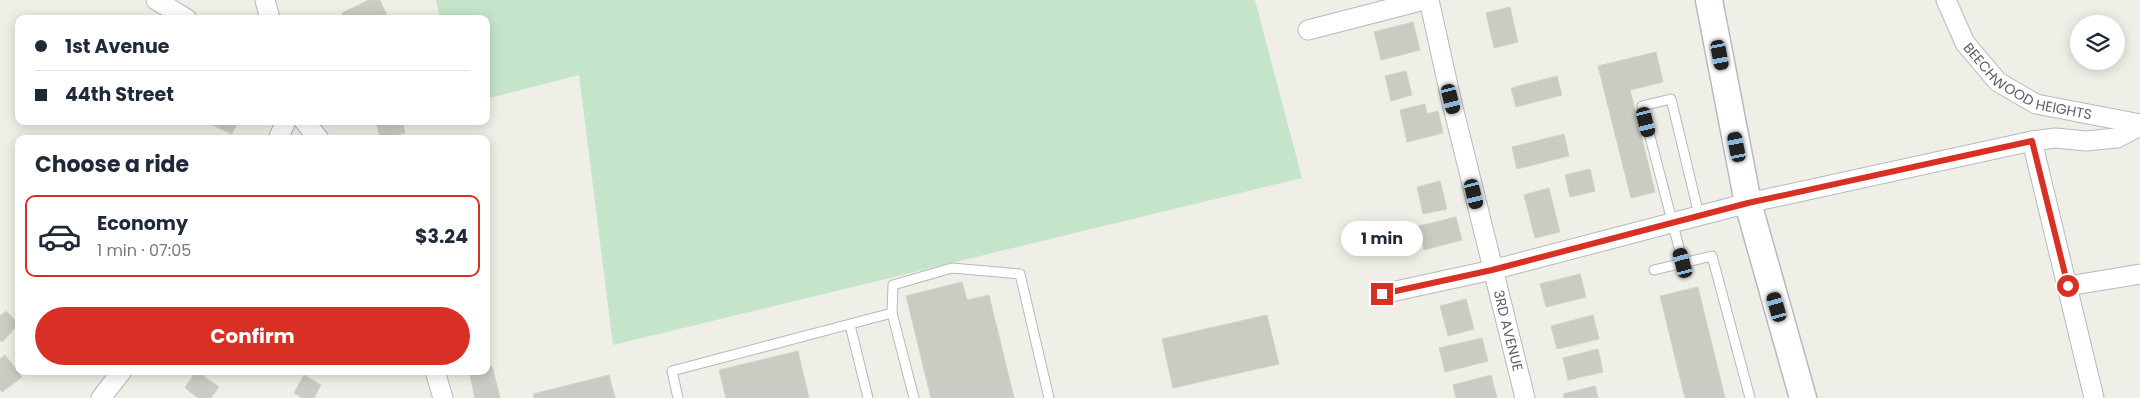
<!DOCTYPE html>
<html lang="en">
<head>
<meta charset="utf-8">
<style>
  body { margin:0; font-family:Poppins,sans-serif; background:#f6f6f7; color:#1f2937; height:100vh; display:flex; flex-direction:column; font-size:19px; white-space:nowrap }
  * { box-sizing:border-box; margin:0 }
  p { font-size:16px; color:#747a83 }
  .icon { flex:none; width:28px; height:28px; fill:none; stroke:currentColor; stroke-width:2; stroke-linecap:round; stroke-linejoin:round }
  .map { position:relative; flex:1; overflow:hidden }
  .side { position:absolute; left:15px; top:135px; width:475px; height:240px; display:flex; flex-direction:column; background:#fff; border-radius:10px; box-shadow:0 2px 12px #0003 }
  .side>* { flex:none }
  .hud { position:absolute; left:15px; top:15px; width:475px; height:110px; border-radius:10px; box-shadow:0 2px 12px #0003; display:grid; align-content:center; height:110px; padding:0 20px; background:#fff }
  .tools { position:absolute; left:2070px; top:15px; display:grid; gap:10px }
  .tools a { display:grid; place-items:center; width:55px; height:55px; border-radius:50%; background:#fff; box-shadow:0 2px 12px #0003; font-size:25px }
  .end { position:absolute; width:22px; height:22px; margin:-11px; border:6px solid #d93025; background:#fff; box-shadow:0 0 0 2px #fff }
  .from { border-radius:50% }
  .bubble { position:absolute; height:35px; border-radius:18px; background:#fff; box-shadow:0 2px 12px #0003; font-size:16px; font-weight:700; line-height:35px; text-align:center }
  .car { position:absolute; width:15px; height:30px; margin:-15px -8px; border-radius:6px; box-shadow:0 0 4px 1px #0007; background:linear-gradient(#222 24%,#8ab4d8 0 40%,#222 0 76%,#8ab4d8 0 86%,#222 0) }
  .hud b { display:flex; align-items:center; gap:18px; height:48px; font-size:19px }
  .hud b+b { border-top:1px solid #e0e1e3 }
  .hud i { width:12px; height:12px; background:#1f2937 }
  ul { padding:0; list-style:none }
  li { display:flex; align-items:center; gap:15px; height:82px; margin:0 10px 8px; padding:0 10px; border:2px solid transparent; border-radius:10px }
  li div { flex:1 }
  li b { display:block; font-size:19px }
  li em { font-style:normal; font-weight:700 }
  li.selected { border-color:#d93025 }
  li>.icon { width:45px; height:45px; stroke-width:1.5 }
  h2 { padding:0 20px; font-size:22px; line-height:60px }
  .cta { display:flex; gap:10px; margin-top:auto; padding:10px 20px }
  .cta a { flex:1; height:58px; border-radius:30px; background:#d93025; color:#fff; font-size:20px; font-weight:700; line-height:58px; text-align:center }
  .map>svg:first-child { display:block }
  .green { fill:#c5e5cb }
  .building { fill:#cbcac3; stroke:#d4d2c5 }
  .lines { fill:none; stroke-linecap:round; stroke-linejoin:round }
  .service-casing { stroke:#b7b8bc; stroke-width:11 }
  .minor-casing { stroke:#b7b8bc; stroke-width:21 }
  .secondary-casing { stroke:#b8b9bf; stroke-width:29 }
  .service { stroke:#fff; stroke-width:9 }
  .minor { stroke:#fff; stroke-width:19 }
  .secondary { stroke:#fff; stroke-width:26 }
  .route { stroke:#d93025; stroke-width:6 }
  .labels { text-anchor:middle; stroke-width:4.5; stroke-linejoin:round; paint-order:stroke }
  .street-label { font-size:14px; fill:#5e6066; stroke:#fff }
</style>
</head>
<body>
<div class="map">
<svg width="2140" height="398" viewBox="0 0 2140 398">
  <rect width="100%" height="100%" fill="#efefe7"/>
  <path class="green" d="M436,0H1255L1302,178L613,345L579,75L486,99V19H440Z"/>
  <path class="building" d="M369,0H380L388,18L344,19L342,13Z
    M1510,7L1518,42L1494,48L1486,13Z
    M1413,22L1420,50L1381,60L1374,32Z
    M1656,52L1663,82L1630,90L1655,192L1631,198L1598,66Z
    M1406,71L1412,95L1391,101L1385,76Z
    M1557,76L1562,95L1516,107L1511,88Z
    M1425,104L1427,114L1438,111L1443,133L1407,142L1400,110Z
    M211,121H238L232,134L210,124Z
    M376,121H402L405,133L380,139Z
    M1564,134L1569,156L1517,169L1512,147Z
    M1590,169L1595,191L1570,197L1565,175Z
    M1440,181L1447,209L1423,214L1417,187Z
    M1549,188L1560,232L1535,238L1524,195Z
    M1456,217L1462,240L1424,250L1419,226Z
    M1580,274L1586,297L1546,307L1540,284Z
    M962,282L967,300L989,295L1014,398H931L906,296Z
    M1698,287L1725,398H1685L1660,296Z
    M1466,299L1474,329L1448,336L1440,306Z
    M6,311L19,324L2,342L0,340V316Z
    M1267,315L1279,364L1173,388L1162,339Z
    M1593,315L1599,339L1557,349L1551,326Z
    M1482,338L1488,361L1445,372L1439,348Z
    M1598,349L1603,372L1568,380L1563,358Z
    M798,351L809,398H726L719,370Z
    M5,355L22,377L2,392L0,389V359Z
    M492,366L500,398H475L469,371H486V367Z
    M196,371L219,387L211,398H198L185,388Z
    M304,375L321,385L314,398H303L294,393Z
    M609,375L615,398H534L533,394Z
    M1491,375L1497,398H1456L1453,385Z
    M1595,386L1598,398H1564L1563,394Z"/>
  <g class="lines">
    <g class="service-casing">
      <path id="service" d="M1683,263L1642,106L1671,99L1699,215
        M1654,270L1712,256L1750,398
        M892,313L893,285L952,268L1020,274L1049,398
        M850,325L868,398
        M678,398L672,371L892,313L914,398"/>
    </g>
    <g class="minor-casing">
      <g id="minor">
        <path d="M156,0L187,19"/>
        <path d="M265,0L270,19"/>
        <path id="s1" d="M1429,0L1451,99L1525,398"/>
        <path id="s2" d="M1946,0L1965,43L1998,82L2036,104L2140,124"/>
        <path d="M1308,30L1424,0"/>
        <path d="M304,121L319,139"/>
        <path d="M278,139L286,121"/>
        <path d="M2032,141L2094,398"/>
        <path d="M2068,286L2140,274"/>
        <path d="M1382,294L1492,270L1748,203L2032,141L2055,138L2086,141L2117,138L2140,126"/>
        <path d="M435,371L443,398"/>
        <path d="M101,398L122,371"/>
      </g>
    </g>
    <g class="secondary-casing">
      <path id="secondary" d="M1709,0L1748,203L1803,398"/>
    </g>
    <use href="#service" class="service"/>
    <use href="#minor" class="minor"/>
    <use href="#secondary" class="secondary"/>
  </g>
  <g class="lines">
    <path class="route" d="M1382,294L1492,270L1748,203L2032,141L2068,286"/>
  </g>
  <g class="labels">
    <g class="street-label">
      <text dy="5" stroke="none"><textPath href="#s2" startOffset="124">BEECHWOOD HEIGHTS</textPath></text>
      <text dy="5" stroke="none"><textPath href="#s1" startOffset="340">3RD AVENUE</textPath></text>
    </g>
  </g>
</svg>
<div class="tools">
<a><svg class="icon" aria-label="layers" viewBox="0 0 24 24"><path d="M12 4l9 5-9 5-9-5zM3 14l9 5 9-5"/></svg></a>
</div>
<i class="end from" style="left:2068px;top:286px"></i>
<i class="end" style="left:1382px;top:294px"></i>
<div class="bubble" style="left:1341px;top:221px;width:82px">1 min</div>
<i class="car" style="left:1720px;top:55px;rotate:169deg"></i>
<i class="car" style="left:1451px;top:99px;rotate:166deg"></i>
<i class="car" style="left:1646px;top:122px;rotate:166deg"></i>
<i class="car" style="left:1737px;top:147px;rotate:349deg"></i>
<i class="car" style="left:1474px;top:194px;rotate:166deg"></i>
<i class="car" style="left:1683px;top:263px;rotate:345deg"></i>
<i class="car" style="left:1777px;top:307px;rotate:344deg"></i>
<div class="hud">
<b><i class="from"></i>1st Avenue</b>
<b><i></i>44th Street</b>
</div>
<section class="side">
<h2>Choose a ride</h2>
<ul>
<li class="selected"><svg class="icon" aria-label="car" viewBox="0 0 24 24"><path d="M5 17H2v-5l4-1 3-4h7l3 4 3 1v5h-3M9 17h6M6 11h13"/><circle cx="7" cy="17" r="2"/><circle cx="17" cy="17" r="2"/></svg><div><b>Economy</b><p>1 min · 07:05</p></div><em>$3.24</em></li>
</ul>
<div class="cta"><a>Confirm</a></div>
</section>
</div>
</body>
</html>
